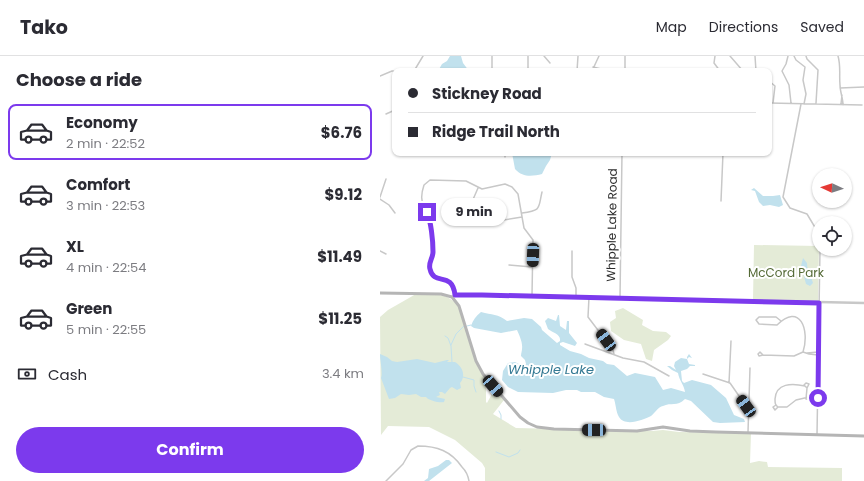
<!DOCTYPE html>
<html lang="en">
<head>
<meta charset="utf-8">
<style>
  body { margin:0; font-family:Poppins,sans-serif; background:#f2f2f3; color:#2b2b33; height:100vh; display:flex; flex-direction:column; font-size:15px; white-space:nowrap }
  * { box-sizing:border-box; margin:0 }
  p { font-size:13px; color:#7c7c81 }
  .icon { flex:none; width:22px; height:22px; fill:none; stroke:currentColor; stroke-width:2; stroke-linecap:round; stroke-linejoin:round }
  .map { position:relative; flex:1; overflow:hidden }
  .drawer { display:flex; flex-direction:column; background:#fff; width:380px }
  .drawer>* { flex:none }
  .guide { position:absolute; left:12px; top:12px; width:380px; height:88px; border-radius:8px; box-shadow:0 1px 3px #0004; display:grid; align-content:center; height:88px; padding:0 16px; background:#fff }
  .needle { width:26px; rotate:273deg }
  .controls { position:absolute; left:432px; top:112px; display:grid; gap:8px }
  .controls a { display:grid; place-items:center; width:40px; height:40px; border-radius:50%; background:#fff; box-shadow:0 1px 3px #0004; font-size:20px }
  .end { position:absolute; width:18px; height:18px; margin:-9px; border:5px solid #7c3aed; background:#fff; box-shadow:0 0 0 2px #fff }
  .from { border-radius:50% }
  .bubble { position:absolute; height:28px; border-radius:14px; background:#fff; box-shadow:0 1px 3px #0004; font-size:13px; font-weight:700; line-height:28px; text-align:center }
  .car { position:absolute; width:12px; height:24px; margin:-12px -6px; border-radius:5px; box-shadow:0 0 3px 1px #0007; background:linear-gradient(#222 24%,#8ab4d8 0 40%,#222 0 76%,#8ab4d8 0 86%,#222 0) }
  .guide b { display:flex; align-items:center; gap:14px; height:38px; font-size:15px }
  .guide b+b { border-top:1px solid #e1e1e2 }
  .guide i { width:10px; height:10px; background:#2b2b33 }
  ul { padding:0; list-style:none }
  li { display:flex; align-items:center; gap:12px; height:56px; margin:0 8px 6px; padding:0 8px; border:2px solid transparent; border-radius:8px }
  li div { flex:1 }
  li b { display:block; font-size:15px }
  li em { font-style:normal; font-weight:700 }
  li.current { border-color:#7c3aed }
  li>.icon { width:36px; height:36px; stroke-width:1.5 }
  h2 { padding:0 16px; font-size:18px; line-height:48px }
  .pay { display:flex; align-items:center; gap:10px; height:44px; padding:0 16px; font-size:15px }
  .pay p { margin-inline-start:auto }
  .action { display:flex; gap:8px; margin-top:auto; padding:8px 16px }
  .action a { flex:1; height:46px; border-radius:24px; background:#7c3aed; color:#fff; font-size:16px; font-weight:700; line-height:46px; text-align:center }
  header { display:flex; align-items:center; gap:24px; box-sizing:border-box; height:56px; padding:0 20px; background:#fff; border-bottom:1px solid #e1e1e2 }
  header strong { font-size:19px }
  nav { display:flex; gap:22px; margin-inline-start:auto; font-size:14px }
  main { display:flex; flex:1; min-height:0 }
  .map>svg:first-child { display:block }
  .green { fill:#e4ebd7 }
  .water { fill:#c1e1ed }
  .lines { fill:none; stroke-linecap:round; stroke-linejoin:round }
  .stream { stroke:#c1e1ed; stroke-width:1 }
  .minor { stroke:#c8c8c8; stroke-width:1.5 }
  .tertiary { stroke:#c8c8c8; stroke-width:2.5 }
  .secondary { stroke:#b5b5b5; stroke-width:3 }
  .route { stroke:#7c3aed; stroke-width:5 }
  .labels { text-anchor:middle; stroke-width:4; stroke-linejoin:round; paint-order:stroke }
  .street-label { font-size:12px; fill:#2b2b2b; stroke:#fff }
  .park-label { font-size:12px; fill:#546a36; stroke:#fff }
  .water-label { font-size:13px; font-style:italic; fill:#347993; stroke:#fff }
</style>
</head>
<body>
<header>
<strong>Tako</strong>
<nav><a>Map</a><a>Directions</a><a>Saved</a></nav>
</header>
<main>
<section class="drawer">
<h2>Choose a ride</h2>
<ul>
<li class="current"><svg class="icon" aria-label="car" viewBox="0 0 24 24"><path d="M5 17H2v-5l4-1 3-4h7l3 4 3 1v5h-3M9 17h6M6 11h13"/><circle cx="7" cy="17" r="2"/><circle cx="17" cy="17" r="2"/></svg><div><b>Economy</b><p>2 min · 22:52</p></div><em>$6.76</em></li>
<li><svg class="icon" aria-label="car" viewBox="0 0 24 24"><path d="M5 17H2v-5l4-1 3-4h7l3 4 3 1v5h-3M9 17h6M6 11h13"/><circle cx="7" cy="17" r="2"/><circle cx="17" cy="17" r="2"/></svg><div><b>Comfort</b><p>3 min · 22:53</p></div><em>$9.12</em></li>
<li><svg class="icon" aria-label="car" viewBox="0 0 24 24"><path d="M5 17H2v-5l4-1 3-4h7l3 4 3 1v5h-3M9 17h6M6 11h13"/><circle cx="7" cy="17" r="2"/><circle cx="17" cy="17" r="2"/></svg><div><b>XL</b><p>4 min · 22:54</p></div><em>$11.49</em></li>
<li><svg class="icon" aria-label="car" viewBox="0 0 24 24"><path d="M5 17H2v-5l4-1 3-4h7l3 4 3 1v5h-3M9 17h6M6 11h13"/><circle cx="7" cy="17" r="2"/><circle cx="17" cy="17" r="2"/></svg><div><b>Green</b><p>5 min · 22:55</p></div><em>$11.25</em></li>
</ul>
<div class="pay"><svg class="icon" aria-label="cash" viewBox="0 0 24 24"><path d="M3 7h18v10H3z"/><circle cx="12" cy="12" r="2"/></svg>Cash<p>3.4 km</p></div>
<div class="action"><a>Confirm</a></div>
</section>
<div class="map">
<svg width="484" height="425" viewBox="0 0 484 425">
  <rect width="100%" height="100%" fill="#fff"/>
  <path class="green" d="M374,189L439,190L438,246L373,244Z
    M36,238C53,239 67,235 79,251L96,307L106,323V346L107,347L114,334L124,344L113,358L136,372L272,375L283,374L299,376L371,377L370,407L379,405L387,406L388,411L462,412V425H105V412L102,407L75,384L49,371L8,370L1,379L0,261L8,254Z
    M243,252L263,264L262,269L273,275L286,276L291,280L288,284L274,294L272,305L266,303L261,288L244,284L231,275L230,266L236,262L235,255Z"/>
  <path class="water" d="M70,0H81L83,7L89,15H58L62,8L67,5Z
    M132,97H172L170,104L166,110L162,118C153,120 143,122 135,113Z
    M374,132L383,140H393L400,139L403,149L399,151L390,149L383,150L379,146L375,135L371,134Z
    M423,202L427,207C427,216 431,219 433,227L430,230L426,228L423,217V212L421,210Z
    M101,256C112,259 118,258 127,265L144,262L152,263L161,271L162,274L177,287L180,285C181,278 173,277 168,273L165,265L168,262L176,265L178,259H179L180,270L186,274L187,265H189V277L197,287L195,290L183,286L180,287V289L190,295L201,298L209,302L223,305L227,308L234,309L247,320L255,317L275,321L283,334L291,332L305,336C304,329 299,324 298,317L292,314L287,310H290L296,314L294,310L295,306L301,302L307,303V301L309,298L312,302L309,301L307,303L309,308L315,309V310H310L307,313L301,315L302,325L304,327L312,324L331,329L346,342L354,359L364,363L365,366L340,367L333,366L311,345L305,343C297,351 291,346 283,350C278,351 275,357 271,360C263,364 245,371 239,361C236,356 236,349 234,343L224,341L215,336H201L197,334H186L173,337L138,336L128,331L122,324L123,315L128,307L135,306L139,308H146L145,304L141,300C141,297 142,295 142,293C143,286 139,279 137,274L121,277L94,272L91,270C93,264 96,260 101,256Z
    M0,298L7,301L12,305L17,306L37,303L55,307L67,304H69L67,306H75C83,311 86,320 80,327L81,332L77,334L72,331L70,332L65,338L62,336H59L60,339L56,341L65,343L64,346C60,347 49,345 46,341H41L36,338L29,339L21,338L15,342L9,343L1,322C3,317 0,305 0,298Z
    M66,404H69L72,407L49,425H44L48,422L49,413L58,410Z"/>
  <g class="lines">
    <path class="stream" d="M87,270L91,269
      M65,280L68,282L71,290L72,306
      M71,289L76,278L84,270
      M83,321L94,324V330L96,336
      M119,355L121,359V363
      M116,396L129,401L138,397L140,394"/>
    <path class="minor" d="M148,0V14L151,15
      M164,0L170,7
      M335,0L334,7L340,15
      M350,0L363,15
      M375,0L376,15
      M408,0L406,8L402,15L409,29L411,47
      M414,0L416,4L425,11L423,24L426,38L424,48
      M426,0L427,3L438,14L436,47
      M458,0C461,10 459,19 460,29C460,36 463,42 463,49
      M213,11L229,15
      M34,15L43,0
      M112,15V0
      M197,15L198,0
      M212,15L219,0
      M245,15V0
      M0,20L12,15H21
      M389,25L395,30L393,47
      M460,32L484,31
      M389,47L482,49
      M421,48L403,141L410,152L427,158L439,178
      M461,48L462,39
      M6,58L15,54
      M125,97V101
      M98,132L88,155L89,161L94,167L102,169L112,166L142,161
      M0,141L6,123
      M0,143L9,149L15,157
      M341,145L343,97
      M142,157C162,154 158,153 162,136
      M0,195L6,198
      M192,195V221L196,232V241
      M129,209L152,211
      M75,239C73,215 58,231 51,216C47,209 54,199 53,189C51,179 51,168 48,158C47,155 45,153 44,150C40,144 42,135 44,129L50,124L86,125L102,133L125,128L132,131L138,138L144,172L153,184L152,239
      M209,241L208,261L233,294L234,298
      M240,242L242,97
      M401,265L396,261H379L376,264L379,268L397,269C420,246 430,274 423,296
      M205,288L243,302L264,306L289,320
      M423,296L429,298L438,299
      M427,297L438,296
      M383,299L380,296L378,298L379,300L383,299L414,300L423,296
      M323,318L350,327L366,350L369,352
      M349,327L351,285
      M424,329L426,327L429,328L427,332
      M426,343L437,344
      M396,349L393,351L395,354L398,351H407L416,344L429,341L438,342
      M398,351C395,349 395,347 395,343C396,327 412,327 425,330L427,332L426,343
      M368,376L370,312
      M437,379L440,193
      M6,425L23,408L31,394L38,390C57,390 71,395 82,411C86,415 88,419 89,425"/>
    <path class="tertiary" d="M72,241L77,239H102L484,247"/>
    <path class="secondary" d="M0,237L61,238L72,241L79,250L96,305L103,318L140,361L148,367L157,371L174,373L257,375L283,371L310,375L336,376L484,380"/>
  </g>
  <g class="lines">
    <path class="route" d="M47,156C51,166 53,184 53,196C53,202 48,207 50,213C54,231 72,214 75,239H102L439,247L438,342"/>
  </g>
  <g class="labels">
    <g class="street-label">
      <text transform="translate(232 169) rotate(-89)" y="4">Whipple Lake Road</text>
    </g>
    <g class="park-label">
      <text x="406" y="221">McCord Park</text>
    </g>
    <g class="water-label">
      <text x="171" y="318">Whipple Lake</text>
    </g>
  </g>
</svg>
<div class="controls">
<a><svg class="needle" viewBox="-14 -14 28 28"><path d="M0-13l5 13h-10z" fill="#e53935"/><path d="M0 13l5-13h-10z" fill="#7c7c81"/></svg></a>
<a><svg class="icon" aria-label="locate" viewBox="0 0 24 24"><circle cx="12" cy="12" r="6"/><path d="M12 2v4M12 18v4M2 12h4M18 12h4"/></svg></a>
</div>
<i class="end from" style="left:438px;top:342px"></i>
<i class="end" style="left:47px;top:156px"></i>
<div class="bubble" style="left:61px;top:142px;width:66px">9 min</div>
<i class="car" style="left:153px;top:199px;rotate:182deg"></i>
<i class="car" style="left:226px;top:284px;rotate:323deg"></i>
<i class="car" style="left:113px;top:330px;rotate:139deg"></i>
<i class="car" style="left:366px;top:350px;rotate:324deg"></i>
<i class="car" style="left:214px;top:374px;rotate:271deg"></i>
<div class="guide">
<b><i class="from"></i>Stickney Road</b>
<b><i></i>Ridge Trail North</b>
</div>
</div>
</main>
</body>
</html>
